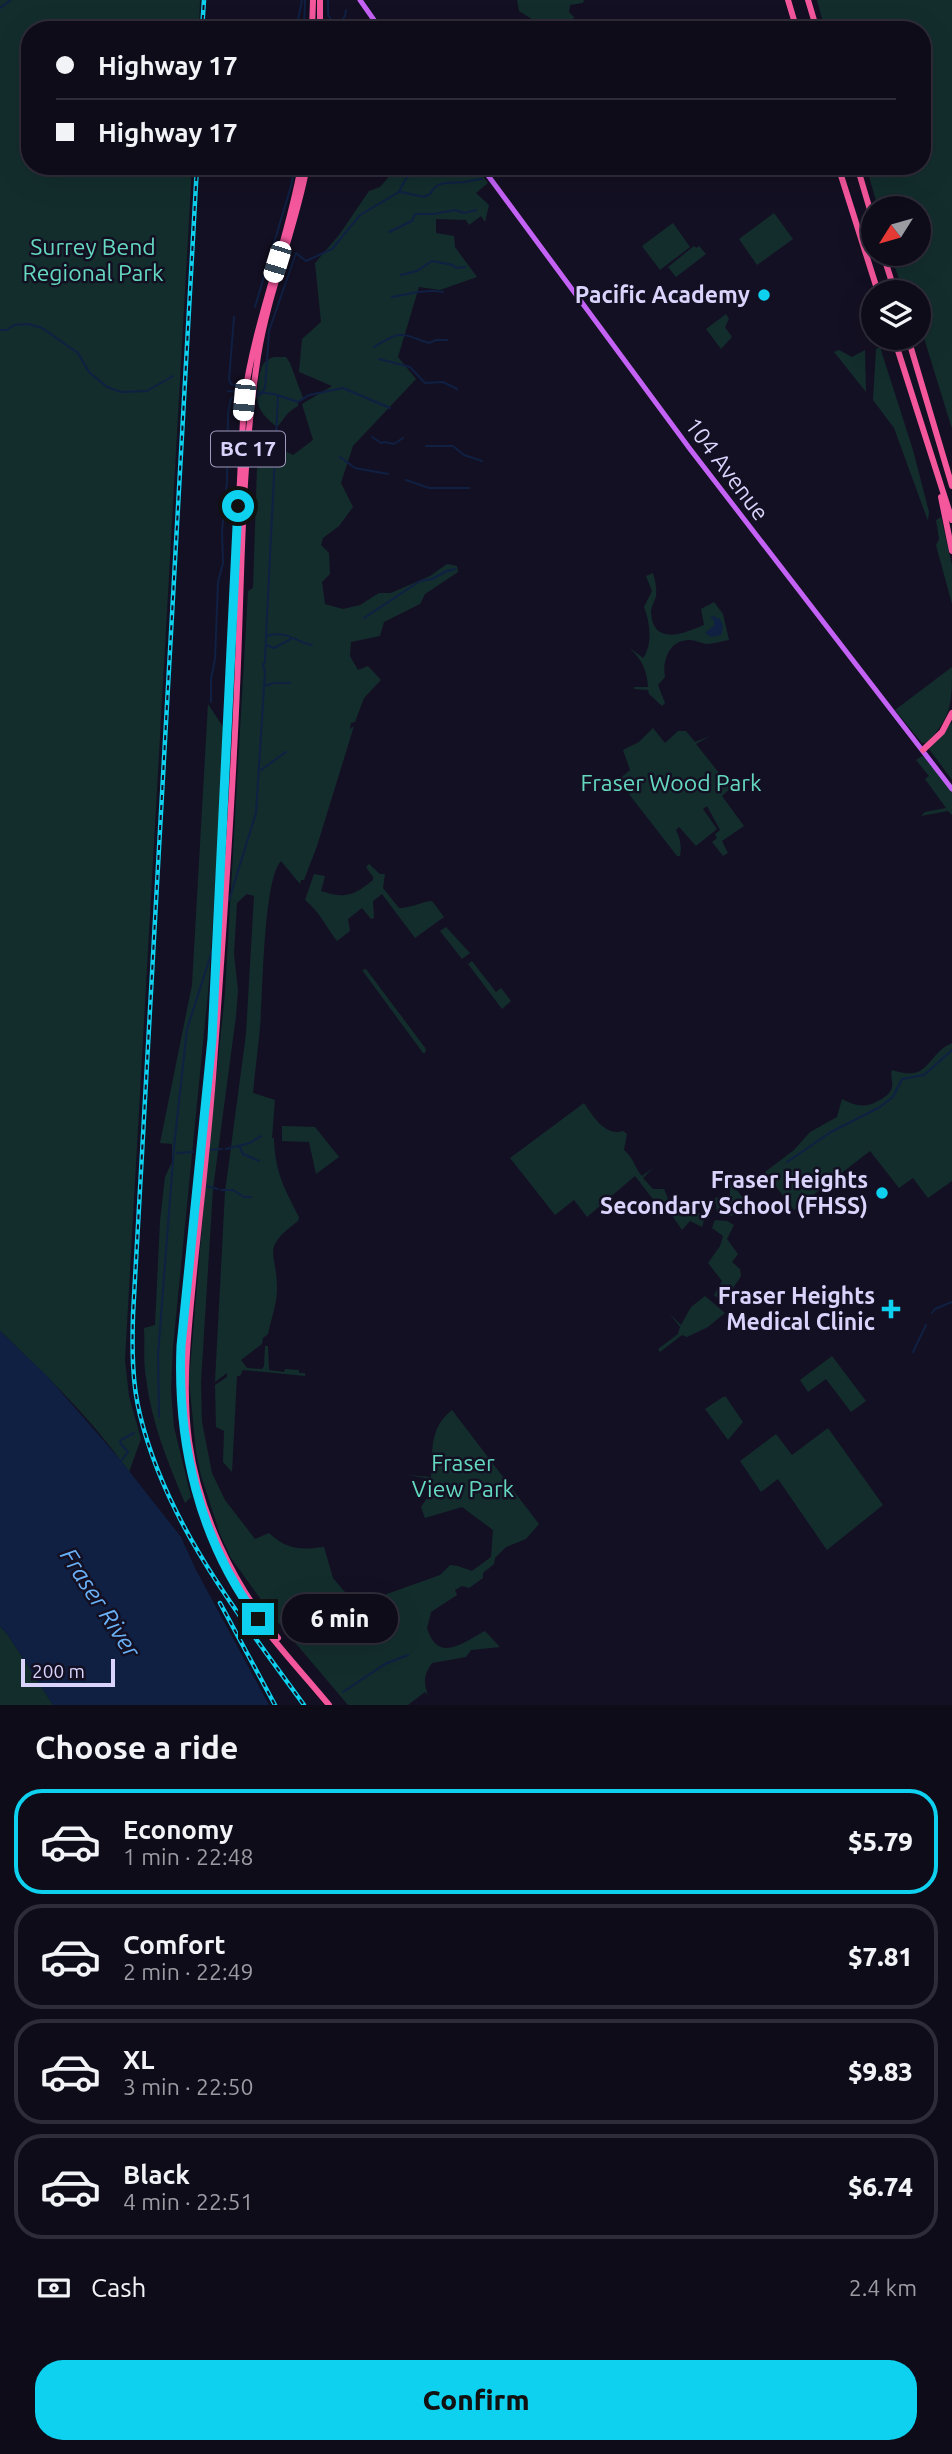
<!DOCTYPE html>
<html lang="en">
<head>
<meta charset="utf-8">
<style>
  body { margin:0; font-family:Ubuntu,sans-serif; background:#181523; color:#f1f3f6; height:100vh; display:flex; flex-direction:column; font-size:26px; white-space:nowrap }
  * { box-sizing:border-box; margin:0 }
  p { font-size:23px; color:#9b9ba2 }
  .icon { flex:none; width:38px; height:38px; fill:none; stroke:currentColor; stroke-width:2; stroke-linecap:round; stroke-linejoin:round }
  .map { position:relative; height:1705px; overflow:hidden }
  .sheet { display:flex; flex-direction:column; background:#0f0c1a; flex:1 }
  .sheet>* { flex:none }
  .guide { position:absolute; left:21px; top:21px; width:910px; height:154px; border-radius:28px; box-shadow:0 7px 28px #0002,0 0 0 2px #2f2c39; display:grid; align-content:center; height:154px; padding:0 35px; background:#0f0c1a }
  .needle { width:46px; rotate:233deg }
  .buttons { position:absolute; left:861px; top:196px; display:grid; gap:14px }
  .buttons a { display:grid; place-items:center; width:70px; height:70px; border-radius:50%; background:#0f0c1a; box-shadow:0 7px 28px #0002,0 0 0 2px #2f2c39; font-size:35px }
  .scale { position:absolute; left:21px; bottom:18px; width:94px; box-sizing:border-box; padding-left:7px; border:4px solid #dad4fd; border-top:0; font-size:19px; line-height:24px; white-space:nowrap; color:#dad4fd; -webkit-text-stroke:5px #141023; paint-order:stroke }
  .end { position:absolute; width:32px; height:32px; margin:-16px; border:9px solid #0ed1ef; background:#111; box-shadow:0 0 0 4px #111 }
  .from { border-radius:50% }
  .bubble { position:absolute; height:49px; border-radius:24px; background:#0f0c1a; box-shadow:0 7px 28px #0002,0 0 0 2px #2f2c39; font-size:23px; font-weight:800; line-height:49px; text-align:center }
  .car { position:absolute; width:21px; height:42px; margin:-21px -10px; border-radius:9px; box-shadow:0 0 5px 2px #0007; background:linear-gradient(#fff 24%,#345 0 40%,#fff 0 76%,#345 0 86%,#fff 0) }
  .guide b { display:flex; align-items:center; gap:24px; height:66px; font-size:26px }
  .guide b+b { border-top:2px solid #2f2c39 }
  .guide i { width:18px; height:18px; background:#f1f3f6 }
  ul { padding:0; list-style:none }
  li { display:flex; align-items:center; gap:21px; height:105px; margin:0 14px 10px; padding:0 21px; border:4px solid #2f2c39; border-radius:28px }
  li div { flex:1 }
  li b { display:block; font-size:26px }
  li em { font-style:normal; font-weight:800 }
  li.active { border-color:#0ed1ef }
  li>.icon { width:63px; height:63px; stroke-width:1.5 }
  h2 { padding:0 35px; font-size:32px; line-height:84px }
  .pay { display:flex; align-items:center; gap:18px; height:77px; padding:0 35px; font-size:26px }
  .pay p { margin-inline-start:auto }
  .cta { display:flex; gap:14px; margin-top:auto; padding:14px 35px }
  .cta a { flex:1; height:80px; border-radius:28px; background:#0ed1ef; color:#111; font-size:28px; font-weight:800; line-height:80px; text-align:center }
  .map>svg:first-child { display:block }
  .green { fill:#132d2d }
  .water { fill:#0f2043 }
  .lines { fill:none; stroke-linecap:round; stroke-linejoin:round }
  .stream { stroke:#0f2043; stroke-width:2 }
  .major { stroke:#c462f6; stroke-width:5 }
  .highway { stroke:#f5579d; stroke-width:6 }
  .rail-casing { stroke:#0ed1ef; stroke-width:4.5 }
  .rail { stroke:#141023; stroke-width:2; stroke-dasharray:5; stroke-linecap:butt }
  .route { stroke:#0ed1ef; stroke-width:9 }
  .poi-dot { fill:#0ed1ef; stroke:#141023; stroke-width:2.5 }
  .labels { text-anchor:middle; stroke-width:5; stroke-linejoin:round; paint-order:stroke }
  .shield { fill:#141023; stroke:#9f99bc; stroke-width:2 }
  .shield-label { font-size:21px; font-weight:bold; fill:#dad4fd }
  .park-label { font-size:23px; fill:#64d9bf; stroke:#141023 }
  .poi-label { font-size:23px; font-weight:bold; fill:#dad4fd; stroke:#141023; text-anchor:end }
  .street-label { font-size:23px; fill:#dad4fd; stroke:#141023 }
  .water-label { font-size:24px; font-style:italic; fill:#69b0f6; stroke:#141023 }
</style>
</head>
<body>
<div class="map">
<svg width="952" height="1705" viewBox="0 0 952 1705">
  <rect width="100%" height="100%" fill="#141023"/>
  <path class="green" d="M0,0H200L199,30H30V166H192L125,1360L129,1396L141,1439L129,1472C93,1420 46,1375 0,1331Z
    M517,0H584L583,3L570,5L569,12L574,17L573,21L565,27L549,30L519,11Z
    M817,0H952V429L919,322V292H910L906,283L901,286L891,254H919V208H878L866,166H922V30H825Z
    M398,166H475L488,183L476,193L489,205L485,222L481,216L469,225L466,220L436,219V233L454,236L455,247L477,277L440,290L419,287L398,357L416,379L353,446L341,483L353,507L339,526L323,538L321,545L329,553L330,574L322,582L325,604L343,609L360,605L379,593H391L430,576L447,564L457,566L458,572L425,594L420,604L384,622L380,636L351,642L350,656L358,670L368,666L381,680L364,698L355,722L351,723L350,729L354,726L317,846L304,880H301L300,884L281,861C263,880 263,995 260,1027C258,1049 255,1071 253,1093L275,1100L272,1138H274C275,1172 284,1188 299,1217L298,1221C260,1250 277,1250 277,1289C277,1304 271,1319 268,1334L263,1338L262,1344L241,1360L247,1368L262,1369L264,1366L265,1346H268L269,1370L284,1372L285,1369L299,1370V1373H305V1376L243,1370L240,1376H237L232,1472L223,1462L224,1431L216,1427L215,1385L227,1377V1373L215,1382L225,1192L246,1034L254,896L247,894L237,903L234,954L238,990L236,1016L213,1189L201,1382L202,1422L212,1473L225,1500L255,1539L269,1533C287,1550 301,1550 324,1547L333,1578L356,1605L440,1575L450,1565L458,1566L472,1571L491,1557L493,1530L462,1507L425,1518L421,1507L429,1495L430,1479L408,1475L431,1477C433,1450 429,1428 452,1410L539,1524L526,1539L506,1547L495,1558L494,1564L483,1573V1578L469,1588L462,1586L455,1590L457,1595L431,1612L427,1628C438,1665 465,1641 485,1631L500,1647L471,1650L466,1657L432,1663C424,1675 423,1681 428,1695L425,1692L408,1705H348L275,1619L231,1558L220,1534L201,1476L196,1452L189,1380L207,1168L225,993L248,591L253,588L258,438L293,455L313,440L302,404L332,386L299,372L302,339L321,322L315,263L339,235L369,191L380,187Z
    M774,213L793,239L757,265L739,239Z
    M673,223L690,247L660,270L642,246Z
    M694,246L696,248L699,246L706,254L676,277L668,267Z
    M726,314L729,319L725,327L732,337L721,349L706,329Z
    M880,347L913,450L929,512L928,521L894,428L873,400L876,349Z
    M839,350L852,357L865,350L866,392L834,352Z
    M274,357H286L290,363L303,398L298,402V406C283,415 287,417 277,427C256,410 255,403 259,378C262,366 262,361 274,357Z
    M941,517L952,565V604L936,545L939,539L936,520Z
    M653,573C655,580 657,588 656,596C655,601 651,606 651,612C653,647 685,633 704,625L701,609L714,602L723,614L729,640C722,641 713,644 706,644C701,643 695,640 689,640C669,640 662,661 665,677L658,685L665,703L662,706L649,694L648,690L634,689V687H648C647,669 642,661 630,648L643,658C653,645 650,622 644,607L652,591L646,576Z
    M952,667C952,703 952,716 927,743H922L895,710Z
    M208,704L225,730L209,982L173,1347L171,1390L174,1427L191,1497L185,1503C168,1463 151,1421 146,1378C143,1361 145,1345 144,1328L155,1325L160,1221L165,1177L172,1162V1144L160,1143L192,985Z
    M951,723L952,725V780L929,749Z
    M653,728L665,743L678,731H686L695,742L710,736L696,744L731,788L722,796L744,826L722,841L728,853L723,856L712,842L717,838L715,834L720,830L707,806L703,809L717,829L696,846L679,827L676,830C680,838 682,847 680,856H677L618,780L630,770L623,750L639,742Z
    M922,756L927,759L952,792V815L948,811L921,816L925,812L946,808L925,779L929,776L916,760Z
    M369,864L380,874H385L383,888L399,908C412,908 420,902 432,901L444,917L415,938L382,894L373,901L374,918L371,919L362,908L348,919L350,931L337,941C326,927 320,912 305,900L314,874L325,876L321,891C345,899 353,896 373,880V877L366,867Z
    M446,927L470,953L462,959L440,931Z
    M472,961L496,992L501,988L511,1001L502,1009L468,964Z
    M366,969L426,1049L425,1053H423L362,970Z
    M952,1043V1181L928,1198L913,1178L899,1188L870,1151L794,1210L765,1172L794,1150L810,1132L837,1117L842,1099C856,1107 866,1108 880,1100C885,1097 891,1093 892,1087C893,1080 890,1076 892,1070C931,1083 925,1055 952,1043Z
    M584,1103C593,1116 605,1137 623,1131L627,1134L624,1150C634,1158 634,1167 642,1176L653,1168L643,1178L653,1189H664L672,1208L681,1216H692L707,1211L702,1227L690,1221L682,1230L666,1207L652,1198L635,1176L587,1217L574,1200L555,1215L510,1158Z
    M282,1126L315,1127L339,1157L316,1174L309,1142L282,1141Z
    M730,1181L752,1210L739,1207L732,1216L717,1212L715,1198L730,1195Z
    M715,1220L727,1221L734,1225L727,1239L738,1254L732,1262L740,1269L741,1276L723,1303L714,1295L722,1281L708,1263L720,1246L723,1236L712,1228Z
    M705,1296L725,1313L708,1327L687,1337L682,1335L660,1352L658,1349L678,1334L680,1327L669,1313L681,1325L691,1307Z
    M832,1356L866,1401L851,1412L826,1379L808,1392L800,1380Z
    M723,1397H726L743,1422L728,1440L705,1409Z
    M828,1428L883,1505L827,1550L778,1479L761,1492L740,1461L776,1434L792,1455Z
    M0,1626L8,1635L53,1705H0Z"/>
  <path class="water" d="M713,616L720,619L723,626L721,635L711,637L705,633L714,626V620L710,618Z
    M0,1331L48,1377L118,1457L181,1537L196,1570L269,1705H53L8,1635L0,1626Z"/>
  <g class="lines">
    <path class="stream" d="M328,0V15L332,21H341L345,16L346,10
      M0,8L11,0
      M287,30L298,20L302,0
      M304,30L305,0
      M401,192L424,197L430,194C438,179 450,184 465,182C471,181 475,179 482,179
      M389,232L412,221L415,214H434L455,210L464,213L476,210
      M401,275L417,271L432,261L453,265L456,268L465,267
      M392,297C409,294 426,289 443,292
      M255,307L291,186L295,166
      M234,317L229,380L231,384L237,386
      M0,330H7L14,325L28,324L42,328L78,353L89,372L107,387L121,392L147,391L173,376
      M374,347C402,330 399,333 429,343L436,340H447
      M379,359L410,367L425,383L443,382L457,389
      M228,391L239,392
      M256,392L274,394L298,402L309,395L343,388L390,408
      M256,397L262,393L265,388L269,331L296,253L306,261L332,249L360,215L399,192L405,180L416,166
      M372,437L381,443L385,442L394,444L403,438
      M426,446H453L464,455L482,461
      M340,457L355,468L388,474
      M406,480L429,488H469
      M364,618L420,581L432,579L447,571L455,569
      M266,636C289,630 294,642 312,645
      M266,645L274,648L291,639
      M264,686L274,683H290
      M211,702V679L215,659L218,582L223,563L222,531L227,481L228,413L231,398L236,397
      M261,770L286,752
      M229,900L256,813L265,672L263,665L265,662L266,636L278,396
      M239,1146L243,1154L259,1161
      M226,1149L250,1143L261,1136
      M211,1150L222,1149
      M177,1153L193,1152
      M787,1162L831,1132L880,1107L893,1097L902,1079L924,1075L952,1050
      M206,1186L218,1189
      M221,1190H233L244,1197H251
      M932,1313L935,1309L952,1302
      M913,1352L926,1325
      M159,1417L158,1355L174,1147L187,1029L214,945
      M121,1461L128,1452L120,1443L121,1440L134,1433
      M343,1692L385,1664L408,1655"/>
    <path class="major" d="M360,0L381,30
      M481,166L690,449L952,789"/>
    <path class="highway" d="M788,0L797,30
      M808,0L817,30
      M312,30L313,0
      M320,30V0
      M301,166C287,245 255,320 244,400L212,1039L181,1346C178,1437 195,1529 248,1606C272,1641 302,1672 329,1705
      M838,166L878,292
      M857,166L873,220
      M883,254L895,292
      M894,338L952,520
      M908,338L952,486
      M941,497L952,551
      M923,750L942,732L952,713
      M278,1638C232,1583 199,1512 189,1441C182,1388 188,1335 193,1282C200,1210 209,1137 214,1064C223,939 232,813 237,688C242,577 241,465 258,356C268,292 295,231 307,166"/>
    <g class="rail-casing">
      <path id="rail" d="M202,30L204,0
        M197,166L133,1315C132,1348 132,1383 140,1415C167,1525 239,1615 304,1705
        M220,1603L275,1705"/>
    </g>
    <use href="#rail" class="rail"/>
  </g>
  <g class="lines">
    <path class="route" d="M238,506L212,1039L181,1346C177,1443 199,1540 258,1619"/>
  </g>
  <g class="poi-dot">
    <circle cx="764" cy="295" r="7"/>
    <circle cx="882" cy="1193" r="7"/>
    <path d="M887.5 1298.5h7v7h7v7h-7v7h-7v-7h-7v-7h7z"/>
  </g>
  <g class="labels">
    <rect class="shield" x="211" y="431.5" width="74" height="35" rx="5"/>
    <g class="shield-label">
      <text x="248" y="456">BC 17</text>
    </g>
    <g class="park-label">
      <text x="93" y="255">Surrey Bend<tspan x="93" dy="26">Regional Park</tspan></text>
      <text x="671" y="791">Fraser Wood Park</text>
      <text x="463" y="1471">Fraser<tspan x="463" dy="26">View Park</tspan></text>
    </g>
    <g class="poi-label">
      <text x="750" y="303">Pacific Academy</text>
      <text x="868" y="1188">Fraser Heights<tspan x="868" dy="26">Secondary School (FHSS)</tspan></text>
      <text x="875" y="1304">Fraser Heights<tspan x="875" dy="26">Medical Clinic</tspan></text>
    </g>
    <g class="street-label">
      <text transform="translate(727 469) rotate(53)" y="8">104 Avenue</text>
    </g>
    <g class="water-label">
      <text transform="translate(100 1603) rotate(57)" y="8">Fraser River</text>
    </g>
  </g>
</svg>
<div class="buttons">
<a><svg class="needle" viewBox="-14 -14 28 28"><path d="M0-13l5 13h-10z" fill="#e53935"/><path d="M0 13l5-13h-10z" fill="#9b9ba2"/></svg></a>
<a><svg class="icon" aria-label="layers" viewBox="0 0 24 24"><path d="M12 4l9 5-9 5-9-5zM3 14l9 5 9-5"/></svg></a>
</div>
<div class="scale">200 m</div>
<i class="end from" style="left:238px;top:506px"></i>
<i class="end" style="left:258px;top:1619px"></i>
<div class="bubble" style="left:282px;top:1594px;width:116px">6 min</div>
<i class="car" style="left:277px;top:262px;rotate:197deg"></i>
<i class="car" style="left:244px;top:400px;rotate:185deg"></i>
<div class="guide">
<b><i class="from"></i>Highway 17</b>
<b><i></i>Highway 17</b>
</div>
</div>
<section class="sheet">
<h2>Choose a ride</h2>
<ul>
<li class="active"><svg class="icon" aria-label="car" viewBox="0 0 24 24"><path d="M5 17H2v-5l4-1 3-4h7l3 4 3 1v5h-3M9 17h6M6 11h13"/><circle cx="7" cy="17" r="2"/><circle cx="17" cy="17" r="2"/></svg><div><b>Economy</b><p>1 min · 22:48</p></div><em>$5.79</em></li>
<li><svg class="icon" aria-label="car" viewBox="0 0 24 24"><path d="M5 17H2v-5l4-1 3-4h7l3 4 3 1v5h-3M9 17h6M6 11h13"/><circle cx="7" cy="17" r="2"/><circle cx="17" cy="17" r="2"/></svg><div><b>Comfort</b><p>2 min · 22:49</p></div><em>$7.81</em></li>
<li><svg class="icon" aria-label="car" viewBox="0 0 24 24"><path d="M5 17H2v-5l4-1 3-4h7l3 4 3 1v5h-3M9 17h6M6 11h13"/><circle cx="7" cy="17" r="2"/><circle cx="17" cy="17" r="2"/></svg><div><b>XL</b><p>3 min · 22:50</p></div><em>$9.83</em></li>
<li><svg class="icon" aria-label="car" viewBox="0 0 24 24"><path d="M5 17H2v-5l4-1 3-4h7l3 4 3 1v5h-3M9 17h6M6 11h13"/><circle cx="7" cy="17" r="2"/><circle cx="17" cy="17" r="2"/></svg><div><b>Black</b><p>4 min · 22:51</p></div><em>$6.74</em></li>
</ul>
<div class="pay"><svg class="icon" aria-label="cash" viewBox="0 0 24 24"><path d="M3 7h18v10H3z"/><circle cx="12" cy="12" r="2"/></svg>Cash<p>2.4 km</p></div>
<div class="cta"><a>Confirm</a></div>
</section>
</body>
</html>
